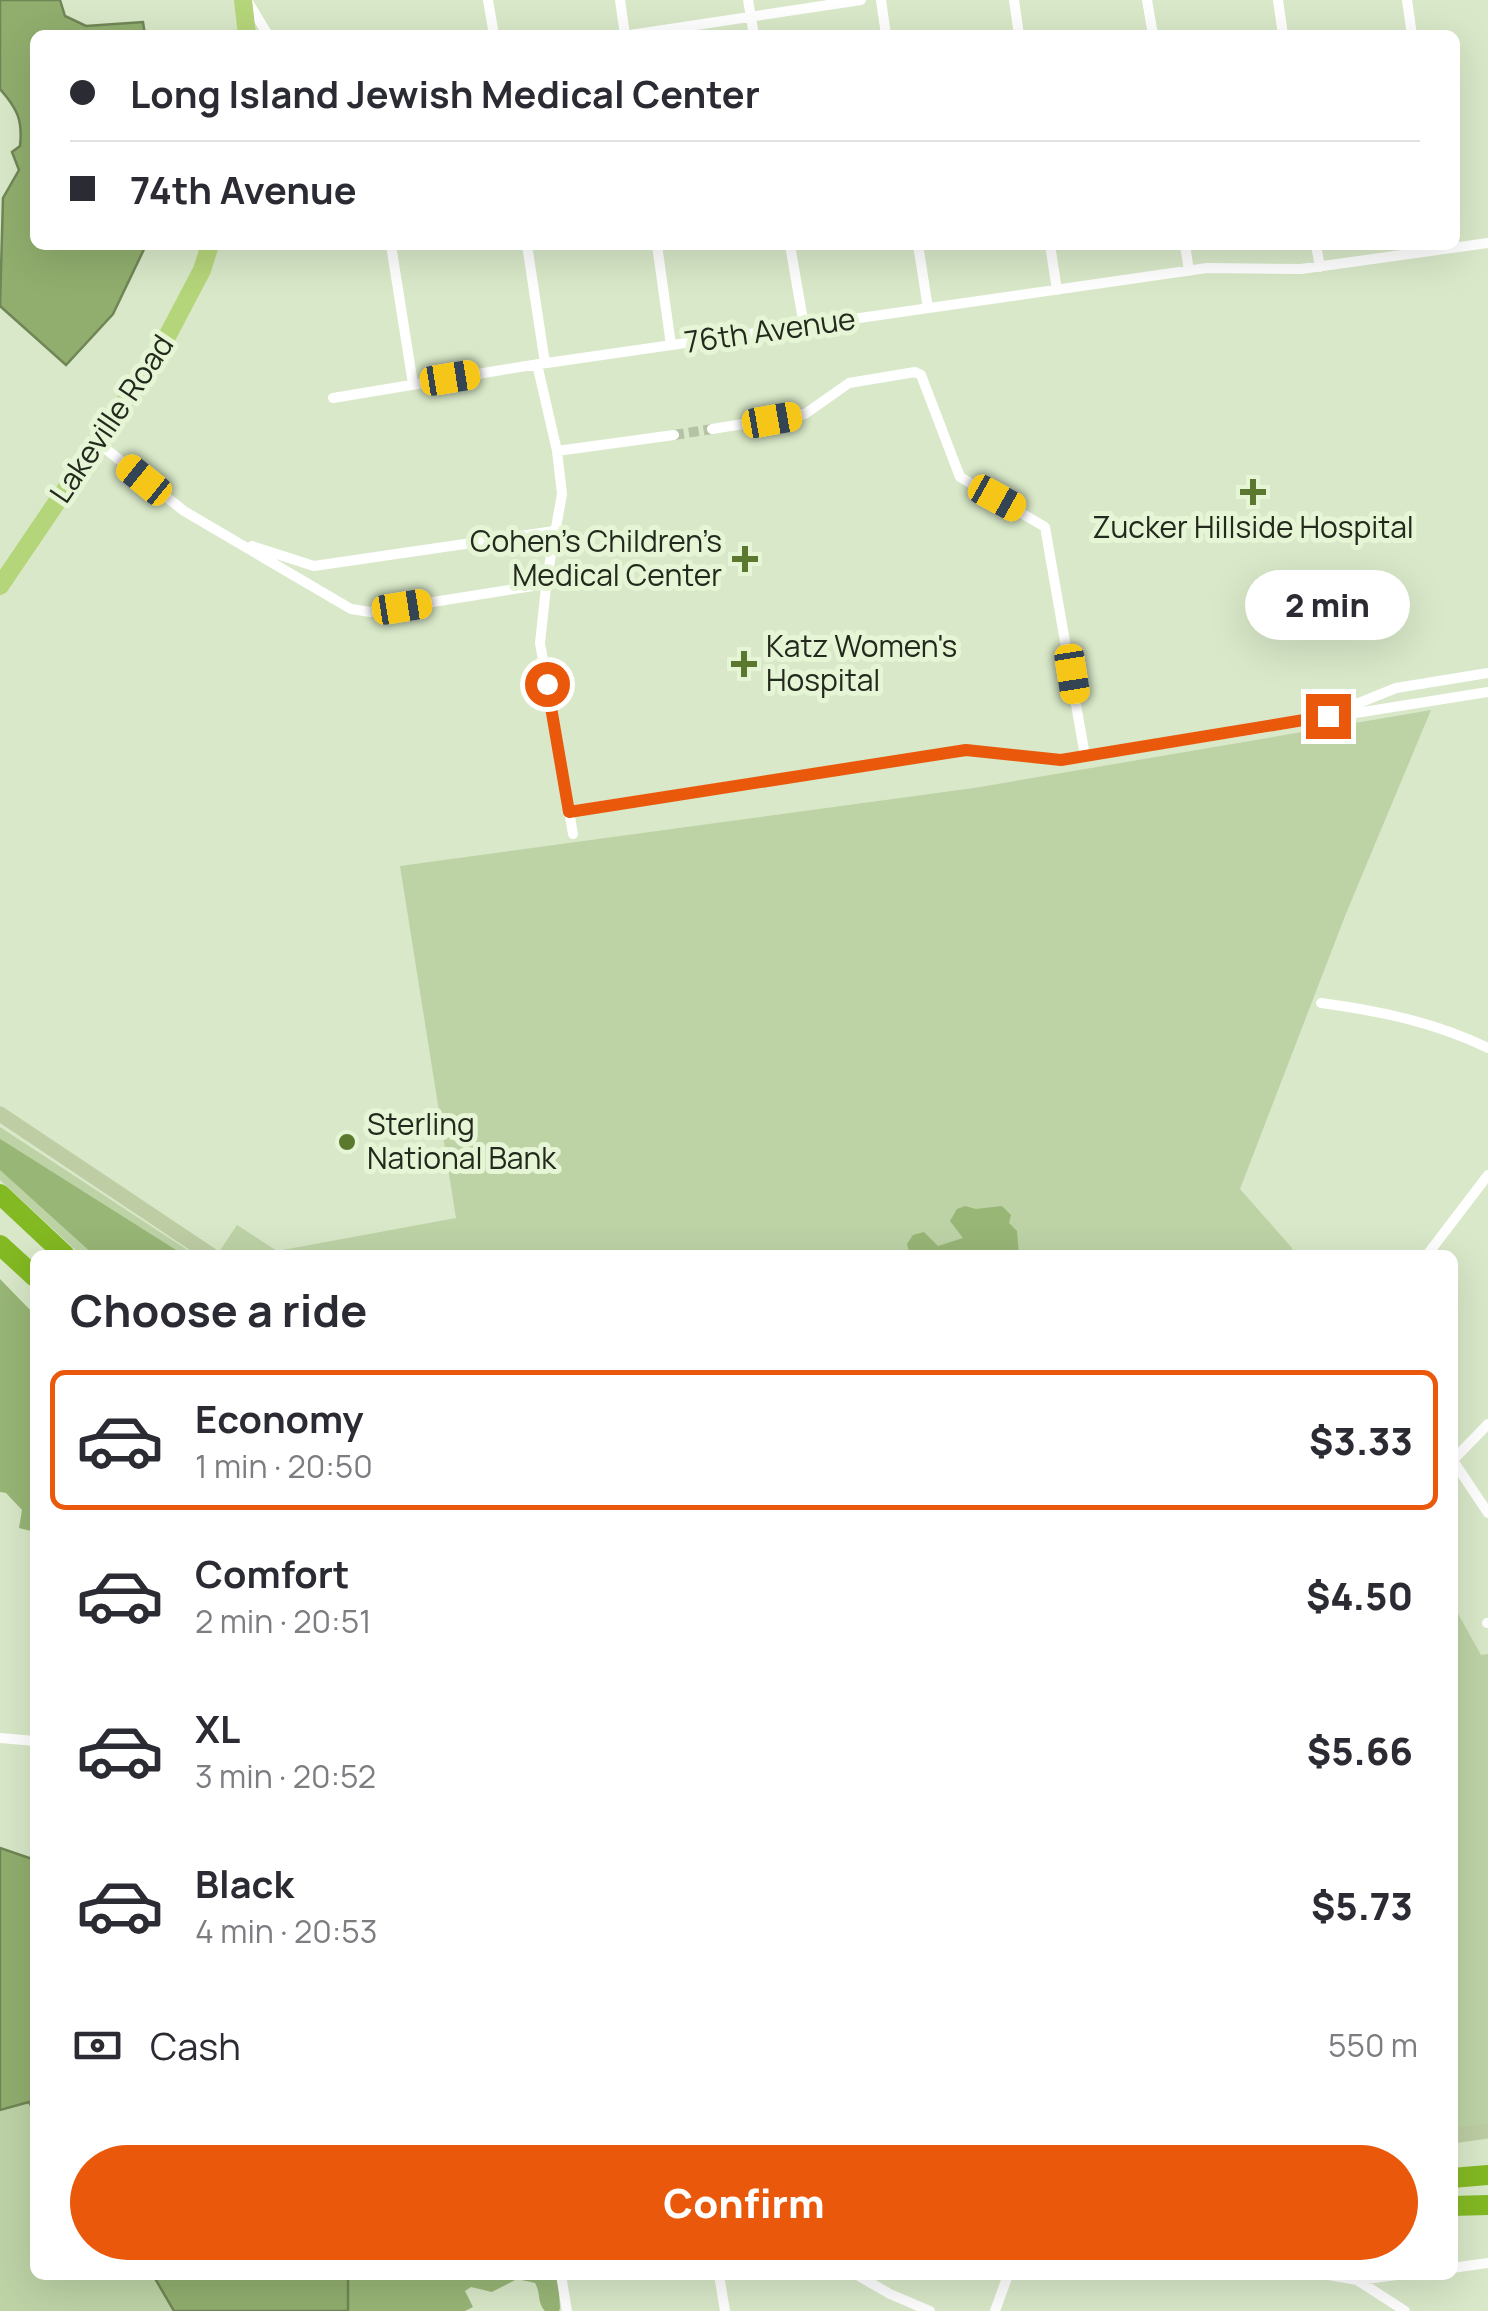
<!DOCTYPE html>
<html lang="en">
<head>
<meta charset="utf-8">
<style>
  body { margin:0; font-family:Manrope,sans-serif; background:#f2f2f3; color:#2b2b33; height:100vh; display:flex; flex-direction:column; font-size:38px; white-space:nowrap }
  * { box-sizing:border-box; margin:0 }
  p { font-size:32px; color:#7c7c81 }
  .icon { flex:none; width:55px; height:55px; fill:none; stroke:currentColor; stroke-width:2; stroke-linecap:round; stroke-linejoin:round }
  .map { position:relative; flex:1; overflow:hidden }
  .panel { position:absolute; left:30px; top:1250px; width:1428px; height:1030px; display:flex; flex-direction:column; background:#fff; border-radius:15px; box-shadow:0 10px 40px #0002 }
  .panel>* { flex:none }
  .top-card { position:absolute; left:30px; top:30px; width:1430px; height:220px; border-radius:15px; box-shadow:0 10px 40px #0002; display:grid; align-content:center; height:220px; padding:0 40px; background:#fff }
  .end { position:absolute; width:45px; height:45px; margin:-22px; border:12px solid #ea580c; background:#fff; box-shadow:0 0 0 5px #fff }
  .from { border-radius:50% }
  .bubble { position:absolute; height:70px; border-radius:35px; background:#fff; box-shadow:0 10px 40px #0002; font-size:32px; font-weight:800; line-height:70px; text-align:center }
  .car { position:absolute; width:30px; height:60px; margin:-30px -15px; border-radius:12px; box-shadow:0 0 8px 2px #0007; background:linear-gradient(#f5c518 24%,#345 0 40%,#f5c518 0 76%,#345 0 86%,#f5c518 0) }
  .top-card b { display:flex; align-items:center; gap:35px; height:95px; font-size:38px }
  .top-card b+b { border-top:2px solid #e1e1e2 }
  .top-card i { width:25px; height:25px; background:#2b2b33 }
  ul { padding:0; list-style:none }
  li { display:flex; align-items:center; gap:30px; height:140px; margin:0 20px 15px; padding:0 20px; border:5px solid transparent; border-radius:15px }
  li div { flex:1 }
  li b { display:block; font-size:38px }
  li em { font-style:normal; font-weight:800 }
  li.active { border-color:#ea580c }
  li>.icon { width:90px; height:90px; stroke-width:1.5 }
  h2 { padding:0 40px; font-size:45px; line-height:120px }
  .pay { display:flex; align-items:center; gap:25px; height:110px; padding:0 40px; font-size:38px }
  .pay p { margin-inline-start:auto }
  .cta { display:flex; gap:20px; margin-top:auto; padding:20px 40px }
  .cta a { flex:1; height:115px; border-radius:60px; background:#ea580c; color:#fff; font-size:40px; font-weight:800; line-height:115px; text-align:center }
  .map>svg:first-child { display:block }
  .green { fill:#bdd3a6 }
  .forest { fill:#98b676 }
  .water { fill:#91ae6e; stroke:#708656; stroke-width:2.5 }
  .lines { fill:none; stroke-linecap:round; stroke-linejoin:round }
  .street-tunnel { stroke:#b4c2a6; stroke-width:10; stroke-dasharray:10 5; stroke-linecap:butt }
  .street { stroke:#fff; stroke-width:10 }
  .secondary { stroke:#becda4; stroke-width:15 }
  .primary { stroke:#b5d57a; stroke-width:18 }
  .highway { stroke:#83b922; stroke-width:20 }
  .route { stroke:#ea580c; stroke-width:12 }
  .poi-dot { fill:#5a792f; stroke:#e5f5d5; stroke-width:4 }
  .labels { text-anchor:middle; stroke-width:10; stroke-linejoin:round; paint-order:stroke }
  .street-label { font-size:30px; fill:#23291d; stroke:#e5f5d5 }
  .poi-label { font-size:30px; fill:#23291d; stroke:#e5f5d5; text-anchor:start }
</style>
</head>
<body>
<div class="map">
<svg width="1488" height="2311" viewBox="0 0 1488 2311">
  <rect width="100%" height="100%" fill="#d8e8c8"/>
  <path class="green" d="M1431,710L1345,916L1240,1189L1292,1248L1291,1255H217L237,1225L277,1251L456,1218L400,866L974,788Z
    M0,1127L195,1255H81L0,1180Z
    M1452,1603L1481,1655L1488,1654V2131L1452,2136Z
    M30,2102L35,2112V2275H153L174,2311H0V2110Z"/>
  <path class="forest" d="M0,1139L5,1142L184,1255H94L0,1170Z
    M965,1206L976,1209L1002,1206L1011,1215L1009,1223L1017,1231L1019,1255H910L907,1244L913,1235L924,1232L938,1246L963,1238L950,1221L957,1209Z
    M0,1279L35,1315V1532L19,1528L22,1510L6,1493L0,1492Z
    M348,2275H558L560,2308L559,2311H545C537,2303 541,2293 535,2283L517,2279L492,2292L471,2287L465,2291L473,2307L465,2311H348Z"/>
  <path class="water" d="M0,0H60L65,16L86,26L143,22L145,35H35V245H146L113,314L66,365L0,306L3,198L19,170L12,152L20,146C23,120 17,108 0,89Z
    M0,1848L35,1860V2112L29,2102L0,2110Z
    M153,2275H348V2311H174Z"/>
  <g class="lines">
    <path class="street-tunnel" d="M674,435L712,429"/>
    <path class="street" d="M488,0L494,35
      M620,0L625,35
      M748,0L754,35
      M881,0L886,35
      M1014,0L1019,35
      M1147,0L1153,35
      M1278,0L1283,35
      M1407,0L1412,35
      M248,2L268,35
      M630,35L861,0
      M391,245L413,384
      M527,245L545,363
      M657,245L671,345
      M790,245L804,326
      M918,245L928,308
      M1050,245L1057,290
      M1185,245L1189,271
      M1316,245L1320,267
      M537,364L557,451L562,494L547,578L540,643L573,834
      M333,398L526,366L1207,268L1301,269L1488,243
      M712,429L805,414L849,383L915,372L921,375L960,477L1045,527L1085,756
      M97,442L184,511L351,609L370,612L546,584
      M557,451L674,435
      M252,546L314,566L554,531
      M1344,709L1396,688L1488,673
      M569,811L966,750L1061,760L1488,692
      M1321,1003C1380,1011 1434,1022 1488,1048
      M1427,1255L1488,1175
      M1452,1459L1488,1513
      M1453,1460L1488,1424
      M1487,1623H1488
      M0,1738L35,1741
      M1452,2268L1488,2263
      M561,2275L567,2311
      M719,2275L725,2311
      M857,2275L890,2294L930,2311
      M1329,2275L1357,2280L1405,2311
      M1358,2280L1397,2275
      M995,2311L1008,2275"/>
    <path class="secondary" d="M0,1114L211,1255
      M1452,2136L1488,2131"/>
    <path class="primary" d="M243,0L247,35
      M0,586L160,350L202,270L210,245"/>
    <path class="highway" d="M0,1194L65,1255
      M0,1245L35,1277
      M1452,2178L1488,2175
      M1452,2206L1488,2205"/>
  </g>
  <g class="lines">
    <path class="route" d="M547,684L569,812L966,750L1061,760L1328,716"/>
  </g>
  <g class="poi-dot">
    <path d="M1248 477h10v10h10v10h-10v10h-10v-10h-10v-10h10z"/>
    <path d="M740 544h10v10h10v10h-10v10h-10v-10h-10v-10h10z"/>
    <path d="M739 649h10v10h10v10h-10v10h-10v-10h-10v-10h10z"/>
    <circle cx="347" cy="1142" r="10"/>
  </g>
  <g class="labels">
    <g class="street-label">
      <text transform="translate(770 331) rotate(-8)" y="10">76th Avenue</text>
      <text transform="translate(112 419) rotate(-56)" y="10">Lakeville Road</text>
    </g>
    <g class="poi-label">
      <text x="1253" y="538" text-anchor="middle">Zucker Hillside Hospital</text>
      <text x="722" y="552" text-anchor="end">Cohen’s Children’s<tspan x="722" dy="34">Medical Center</tspan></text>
      <text x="766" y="657">Katz Women's<tspan x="766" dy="34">Hospital</tspan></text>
      <text x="367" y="1135">Sterling<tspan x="367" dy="34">National Bank</tspan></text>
    </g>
  </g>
</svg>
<i class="end from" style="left:547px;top:684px"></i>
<i class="end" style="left:1328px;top:716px"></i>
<div class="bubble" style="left:1245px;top:570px;width:165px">2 min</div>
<i class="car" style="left:450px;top:378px;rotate:81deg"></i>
<i class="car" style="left:772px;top:420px;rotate:80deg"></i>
<i class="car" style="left:144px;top:480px;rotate:309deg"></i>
<i class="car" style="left:997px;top:498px;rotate:119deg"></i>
<i class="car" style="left:402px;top:607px;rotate:81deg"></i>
<i class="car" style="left:1072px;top:674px;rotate:171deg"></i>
<div class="top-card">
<b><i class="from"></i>Long Island Jewish Medical Center</b>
<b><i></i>74th Avenue</b>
</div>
<section class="panel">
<h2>Choose a ride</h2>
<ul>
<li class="active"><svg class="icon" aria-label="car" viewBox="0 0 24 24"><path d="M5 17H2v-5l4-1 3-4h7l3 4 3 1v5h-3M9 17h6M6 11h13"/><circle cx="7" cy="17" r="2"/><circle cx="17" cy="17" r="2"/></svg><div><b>Economy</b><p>1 min · 20:50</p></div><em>$3.33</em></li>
<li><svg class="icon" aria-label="car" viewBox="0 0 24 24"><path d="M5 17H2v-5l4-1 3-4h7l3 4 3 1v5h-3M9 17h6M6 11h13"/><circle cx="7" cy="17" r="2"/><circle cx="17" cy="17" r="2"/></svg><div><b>Comfort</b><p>2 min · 20:51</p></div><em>$4.50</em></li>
<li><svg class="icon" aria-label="car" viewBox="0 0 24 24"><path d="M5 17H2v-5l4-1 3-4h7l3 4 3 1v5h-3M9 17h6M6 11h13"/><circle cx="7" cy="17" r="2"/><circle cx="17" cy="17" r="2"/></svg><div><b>XL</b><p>3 min · 20:52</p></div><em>$5.66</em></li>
<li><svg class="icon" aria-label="car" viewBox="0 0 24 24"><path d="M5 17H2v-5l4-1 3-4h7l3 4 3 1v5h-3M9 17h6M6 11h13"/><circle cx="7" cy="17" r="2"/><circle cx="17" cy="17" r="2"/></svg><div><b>Black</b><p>4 min · 20:53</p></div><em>$5.73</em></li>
</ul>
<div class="pay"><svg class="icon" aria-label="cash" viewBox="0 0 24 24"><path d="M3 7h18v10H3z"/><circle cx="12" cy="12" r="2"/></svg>Cash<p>550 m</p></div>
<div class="cta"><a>Confirm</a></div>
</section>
</div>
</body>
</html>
